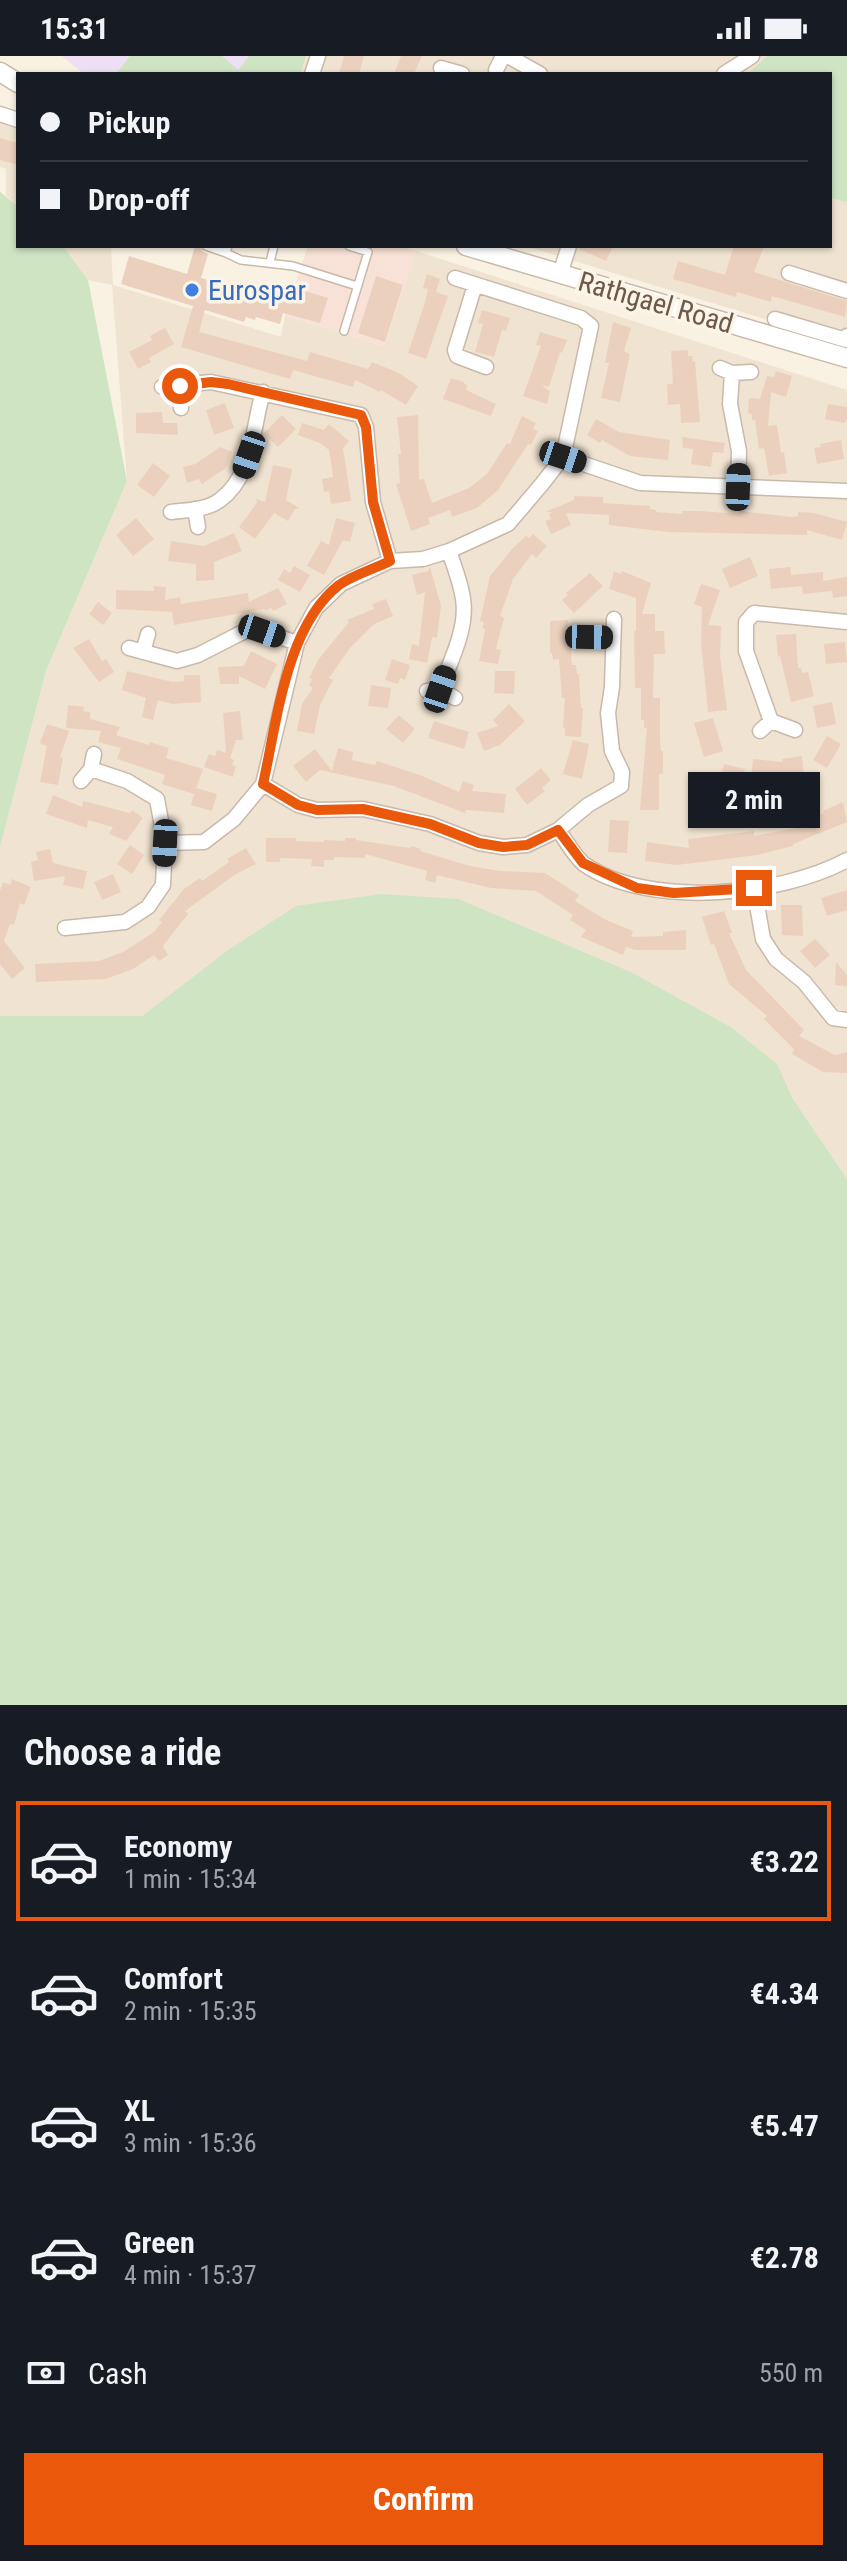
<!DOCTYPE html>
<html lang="en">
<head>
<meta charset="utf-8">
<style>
  body { margin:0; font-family:"Roboto Condensed",sans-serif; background:#20242c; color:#f1f3f6; height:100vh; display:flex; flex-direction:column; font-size:30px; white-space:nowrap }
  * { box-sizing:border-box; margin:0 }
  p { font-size:26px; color:#9ea1a6 }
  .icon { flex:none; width:44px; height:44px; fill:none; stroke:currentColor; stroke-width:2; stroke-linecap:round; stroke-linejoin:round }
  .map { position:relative; height:1649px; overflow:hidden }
  .details { display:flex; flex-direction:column; background:#171b24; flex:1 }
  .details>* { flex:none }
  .top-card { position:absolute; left:16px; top:16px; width:816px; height:176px; border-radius:0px; box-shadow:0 2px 6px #0004; display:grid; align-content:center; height:176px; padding:0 24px; background:#171b24 }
  .end { position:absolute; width:36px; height:36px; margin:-18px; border:10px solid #ea580c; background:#fff; box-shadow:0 0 0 4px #fff }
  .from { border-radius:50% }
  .bubble { position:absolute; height:56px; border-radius:0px; background:#171b24; box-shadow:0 2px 6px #0004; font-size:26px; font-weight:700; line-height:56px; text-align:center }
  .car { position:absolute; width:24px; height:48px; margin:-24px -12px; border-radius:10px; box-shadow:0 0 6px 2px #0007; background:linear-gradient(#222 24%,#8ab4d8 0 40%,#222 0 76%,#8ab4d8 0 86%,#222 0) }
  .top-card b { display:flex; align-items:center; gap:28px; height:76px; font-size:30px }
  .top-card b+b { border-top:2px solid #363941 }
  .top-card i { width:20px; height:20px; background:#f1f3f6 }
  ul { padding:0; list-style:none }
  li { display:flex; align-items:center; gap:24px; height:120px; margin:0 16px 12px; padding:0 8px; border:4px solid transparent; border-radius:0px }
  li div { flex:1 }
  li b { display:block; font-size:30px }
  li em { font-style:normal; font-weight:700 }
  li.selected { border-color:#ea580c }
  li>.icon { width:72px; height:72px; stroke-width:1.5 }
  h2 { padding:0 24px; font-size:36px; line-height:96px }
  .pay { display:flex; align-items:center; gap:20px; height:88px; padding:0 24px; font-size:30px }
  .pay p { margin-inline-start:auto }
  .primary-button { display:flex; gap:16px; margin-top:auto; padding:16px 24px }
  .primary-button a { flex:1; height:92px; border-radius:0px; background:#ea580c; color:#fff; font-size:32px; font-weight:700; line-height:92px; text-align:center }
  .status { display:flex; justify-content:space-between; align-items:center; height:56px; padding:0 40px; background:#171b24; direction:ltr }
  .status svg { height:22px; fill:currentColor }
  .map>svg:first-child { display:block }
  .residential { fill:#f0e3d1 }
  .commercial { fill:#f8e2d7 }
  .education { fill:#eedff5 }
  .green { fill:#cfe4c3 }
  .building { fill:#ebd1bd }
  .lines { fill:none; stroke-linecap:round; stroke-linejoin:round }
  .service-casing { stroke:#c8b9ab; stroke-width:10 }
  .minor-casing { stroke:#c8b9ab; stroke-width:17 }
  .tertiary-casing { stroke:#c8b9ab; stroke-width:21 }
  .service { stroke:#fff; stroke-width:7 }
  .minor { stroke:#fff; stroke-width:14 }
  .tertiary { stroke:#fff; stroke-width:18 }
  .route { stroke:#ea580c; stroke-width:10 }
  .shop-dot { fill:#3f7fe0; stroke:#fcf5e7; stroke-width:3 }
  .labels { text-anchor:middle; stroke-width:7; stroke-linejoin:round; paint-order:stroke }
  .shop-label { font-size:28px; fill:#366cbe; stroke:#fcf5e7; text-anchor:start }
  .street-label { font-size:28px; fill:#6d594c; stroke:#fcf5e7 }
</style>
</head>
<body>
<div class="status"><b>15:31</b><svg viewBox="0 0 49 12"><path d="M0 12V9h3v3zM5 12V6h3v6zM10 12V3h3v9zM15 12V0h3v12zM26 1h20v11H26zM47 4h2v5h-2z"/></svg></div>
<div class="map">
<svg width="847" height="1649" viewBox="0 0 847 1649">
  <rect width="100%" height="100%" fill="#f9f1e2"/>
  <path class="residential" d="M249,0H767L747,18H235Z
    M0,64L18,71V150L6,139V113L0,111Z
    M830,142L847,146V288L525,190H830Z
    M63,190H111L113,229L281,281L285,260L384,290L416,195L847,334V1123L793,1043L777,1008L731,971L631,916L459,843L228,894L142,960H0V791L46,615L127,425L112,229L88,224Z"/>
  <path class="commercial" d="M308,190H399L416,195L384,290L285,260Z"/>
  <path class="education" d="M62,0H249L235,18H84Z"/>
  <path class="green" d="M130,0H222L238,14L249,0H306L300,18H116Z
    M767,0H847V146L830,142V18H747Z
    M0,136L18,150V190H63L88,224L127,425L46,615L0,791Z
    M381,838L459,843L631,916L731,971L777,1008L793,1043L847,1123V1649H0V960H142L228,894L296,850Z"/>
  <path class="building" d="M344,0H364L359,18H339Z
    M401,0H422L414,18H394Z
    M0,82L18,87V109L0,104Z
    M195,190H200L202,195L208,198L201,222L236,232L237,226L261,234L263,230L293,239L295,232L328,242L320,267L283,257L280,268L256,261L255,264L246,261L244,266L205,254L199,276L307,305L310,296L368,313L372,306L399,317L418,330L406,349L381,334L380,336L355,324L353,331L293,314L290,323L181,291L193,250L121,228L129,200L187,218Z
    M579,190H613L606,205L579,193Z
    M734,190H764L754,216L847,245L845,261L772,240L771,246L737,236L736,241L673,223L678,205L725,219Z
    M427,218L440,223L436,236L430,234L448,240L426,303L408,297L425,246L428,233L423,232Z
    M376,220L403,229L385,286L358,277Z
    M482,254L510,262L506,275L502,274L494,301L475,296L483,268L478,267Z
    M613,266L631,272L624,295L630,298L620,346L601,342L609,307H605Z
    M165,272L174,288L149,302L151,306L138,313L129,296L152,284L150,280Z
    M540,276L567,284L562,297L560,296L549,331L541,329L550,335L547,348L523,340L541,290L536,289Z
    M688,294V300H692L693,306L695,305L700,366L681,367L680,348L668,349L667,328H673L671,295Z
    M776,315L792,320L786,341L771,336L768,370L777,369L781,397L784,396L787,417L769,420L764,392L759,393L755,364H752V358L748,357L749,342L760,343L767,320L774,321Z
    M451,322L463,326L467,330L466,334L496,348L491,360L443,343Z
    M225,347L234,372L214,379L206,354Z
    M828,348L847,351V363L844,367L825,363Z
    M162,356L163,367H177L178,379L136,377V357Z
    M282,359L296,373L278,391L264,377Z
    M418,359L419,424L424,423L432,447L469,432L487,418L507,387L510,388L522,360L536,367L533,373L538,375L531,389L528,388L498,434L477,452L452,461L450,454L428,462L430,468L411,475L396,428L400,427L398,398H401L397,361Z
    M596,363L619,376L670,384L668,404L630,400L602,384L600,387L587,379Z
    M302,367L324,374L329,368L349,385L343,392L351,445L331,448L329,435L324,436L322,423L333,421L329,394L320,387L298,379Z
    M682,381L725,387L723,397L713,396L711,411L691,408L693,393L683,392Z
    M841,384L844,403L817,408L814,392L821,391L820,388Z
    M220,391L232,396L226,412L202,428L199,423L187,427L183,411L195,408Z
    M153,407L170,420L154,441L137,429Z
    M273,409L292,413L286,444L299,452L295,453L288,465L274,457L255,483L239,471L257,447L256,443L265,446Z
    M574,440L603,441V447L650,450V453L656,454V456L682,458V455H700L739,458L740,455L792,461L798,460V456L814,457L847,466L842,484L807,474V479L668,476L609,469V459L566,457L571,469L551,478L545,465L551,463L549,458L553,456H545L574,444Z
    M136,462L154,483L133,500L116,479Z
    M336,462L355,467L350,486L343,484L324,519L307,510L321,485L329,489Z
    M234,477L242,495L214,506V524L196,525V508L168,505L171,485L204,490Z
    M533,478L547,490L536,502L532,498L513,523L500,560L504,562L496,593L501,594L498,608L479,605L485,573L482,572L484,566L480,565L490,520L512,493L526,480L529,482Z
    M750,501L758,520L730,532L722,513Z
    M294,510L310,519L300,536L278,524L284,513L290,517Z
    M430,511L441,550L437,582L432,581L427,607L409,603L412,588L419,590L425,536L417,539L412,519L428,515Z
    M790,511L791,519L823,516V525L847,521V540L833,542L832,535L803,538L802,530L771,533L769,513Z
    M614,515L621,518L622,515L651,527L642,558H655V575H664L665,598H654L653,642H660V683L661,695H663V718H659V754H640L647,672H644V664H641V632H635L634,575H636V542L609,533Z
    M590,517L603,530L574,557L562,544L568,539L566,537Z
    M701,528L720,534L708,569L721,570L720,601L727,654L708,656L701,586L702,551L694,548Z
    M154,530L166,531L165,544L180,541L181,548L248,537L249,546L278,532L287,548L273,555L271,552L266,555L264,553L174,569L172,556L116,553V534L154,535Z
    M386,543L393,560L374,568L350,592L329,622L333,624L320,649L314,678L297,675L302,648L313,632L309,629L312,623L309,622L318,604L349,566L347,564L374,553L372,548Z
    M98,546L112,557L103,569L89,558Z
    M568,564L572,609H576L577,618H579L581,652H583L581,681L565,680V672H563L565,642H562L559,603L553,604L552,597H550V565Z
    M796,578L798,612H801L802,617L808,616L814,640L791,646L780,600L778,601L776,579Z
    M89,583L102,605L106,603L114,616L99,626L73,592Z
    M845,586L847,606L826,608L824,588Z
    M251,595L277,608L265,633L239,620V628H220L218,611L244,610Z
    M392,603L410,609L405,624L400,622L398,628L385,624Z
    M127,615L172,626L184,625V619H200L201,646L172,648L158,644L153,664L142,661L146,642L122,634Z
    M495,615H515L514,638L494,637Z
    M371,629L391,632L388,652L368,650Z
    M832,646L836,668L817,672L813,650Z
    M509,648L525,665L500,689L484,695L477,677L498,670L493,664Z
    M68,649L84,651L83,655L90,656V663L120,671L116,679L149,689L150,686L169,692L166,702L203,713L194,738L162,728L165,719L117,703L121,692L98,686L101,675L66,672Z
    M240,655L243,684H236L230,702L234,704L232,709L236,710L233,721L204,711L209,698L215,700L217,694L226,697L223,657Z
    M399,659L415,673L403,687L386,673Z
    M713,662L723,695L704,701L694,667Z
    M434,665L469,676L464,693L428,682Z
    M47,668L69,675L60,701L63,702L58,729L40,726L47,690L40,687Z
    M827,680L841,688L827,712L813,704Z
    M573,684L589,688L582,723L563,718Z
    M338,692L353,696L352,704L375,709L377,705L420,719L459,736L463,725L474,729L472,735L506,738L504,757L466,754L465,757L394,730L320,714L306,726L293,710L315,693L332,715Z
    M802,700L804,722L766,726V724L751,723L753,703L783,706L782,703Z
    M724,708L745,713L740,732L719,727Z
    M541,712L551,724L542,732L545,735L527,749L515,733Z
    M196,732L217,738L212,755L191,749Z
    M53,739L82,751L83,745L130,757L132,754L143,762L126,785L109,778L113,771L88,764L87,772L46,758Z
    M843,746L847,766L793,788V790L757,799L686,808L685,805V808L676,809L645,805L647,786L689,792L688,783L754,775V780L796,772L795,768L824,757L823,755Z
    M610,764L629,765L627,797L608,796Z
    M266,782H296V785L324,786V784L345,785V782H356V784L410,792L411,790L421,793L420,795L470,810L500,815L545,817L579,839L575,845L606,864L633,875L631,881L663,880V876L686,874V894H635L626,891L623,899L581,881L586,874L570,864L573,859L536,835L491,832L437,819L435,827L425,824L427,815L365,798V802L334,801V804H324V811L311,810L312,803L280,802V806H266Z
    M130,789L144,799L132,818L117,808Z
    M246,792L256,808L236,818L185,855L188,858L163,890L168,899L159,905L154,899L133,913L106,923L36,926L35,908L99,905L123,896L154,876L162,866L159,864L184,833L200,822L202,825L229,806L227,803Z
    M50,793L53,807L90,816H87L83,833L63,829L65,820L34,825L31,806L38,804L36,796Z
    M113,818L121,836L102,844L94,826Z
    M12,823L31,831L24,849L20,847L14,869L10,868L4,885L25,912L12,923L0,908V835L3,826L10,829Z
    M847,834V854L827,860L821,842Z
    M781,849H802L803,880L782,879Z
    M724,855L732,877H729L746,914L804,974L799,980L835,999L847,996V1017L823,1016L792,998L794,993L764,963L767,960L729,928L714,888L711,889L702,861Z
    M815,883L830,899L815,912L800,895Z
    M836,906L847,919V930L835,929Z"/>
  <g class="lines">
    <g class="service-casing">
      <path id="service" d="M206,190L226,197L228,190
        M226,197L241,204L293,210L357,230
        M270,206L274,190
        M344,275L368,196L349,190"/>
    </g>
    <g class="minor-casing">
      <path id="minor" d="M508,0L540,18
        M441,12L462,18
        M496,14L503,0
        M312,18L318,0
        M724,18L752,0
        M0,58L18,64
        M789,217L847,235
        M560,218L569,190
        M475,229L455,294L457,300L486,311
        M775,263L846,284L847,280
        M720,312L732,317L751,316
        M732,317L730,348L739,395L738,431
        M180,330L181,352
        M162,331L211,326L361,359L366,371L373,446L390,505
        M563,401L640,427L847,435
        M195,453L198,471
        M171,456C187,454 207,454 220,444C253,420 252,373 263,336
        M589,581H613
        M129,592L177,605L198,599L245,575H262L297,587
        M143,596L148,578
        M440,633C450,606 468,572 463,543C461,527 454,510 449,495
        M427,635L440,633L455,642
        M771,665L746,595V566L754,557L847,566
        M760,675L771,665L795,674
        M81,725L91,713L94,698
        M263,728L298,749L317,754L363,753L430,768L479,787L503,791L527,789L558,774L588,749L621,730L622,716L612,695L608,657L612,631L614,563
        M558,774C566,784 574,800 584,808C648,853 781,840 847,804
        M165,787L204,786L234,763L263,728L297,587L316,552L341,528L390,505L423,503L449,495L508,468L542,428L563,401L591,270L581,262L455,222
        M754,832L763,883L776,903L804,926L833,962L847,964
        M65,872L125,866L148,851L163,829L165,787L157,743L127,725L91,713"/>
    </g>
    <g class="tertiary-casing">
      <path id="tertiary" d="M0,16L18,27
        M466,190L847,302"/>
    </g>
    <use href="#service" class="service"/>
    <use href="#minor" class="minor"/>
    <use href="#tertiary" class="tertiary"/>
  </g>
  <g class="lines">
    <path class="route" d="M180,330L211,326L228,328L361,359L366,371L373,446L390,505C374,513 353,519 339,529C286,570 277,666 263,728L298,749L317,754L363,753L430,768L479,787L503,791L527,789L558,774L583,807L637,832L674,837L754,832"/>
  </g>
  <circle class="shop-dot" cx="192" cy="234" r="8"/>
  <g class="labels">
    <g class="shop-label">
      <text x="208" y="244">Eurospar</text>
    </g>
    <g class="street-label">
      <text transform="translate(656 246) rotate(16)" y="10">Rathgael Road</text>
    </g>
  </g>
</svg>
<i class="end from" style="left:180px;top:330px"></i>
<i class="end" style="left:754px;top:832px"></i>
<div class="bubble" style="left:688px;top:716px;width:132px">2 min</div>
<i class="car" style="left:249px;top:399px;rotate:199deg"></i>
<i class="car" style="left:563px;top:401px;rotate:108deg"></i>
<i class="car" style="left:738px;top:431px;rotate:2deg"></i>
<i class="car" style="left:262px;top:575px;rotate:109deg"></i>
<i class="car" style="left:589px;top:581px;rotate:91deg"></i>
<i class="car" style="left:440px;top:633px;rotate:19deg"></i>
<i class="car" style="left:165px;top:787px;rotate:183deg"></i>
<div class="top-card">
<b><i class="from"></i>Pickup</b>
<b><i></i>Drop-off</b>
</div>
</div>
<section class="details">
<h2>Choose a ride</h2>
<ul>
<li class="selected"><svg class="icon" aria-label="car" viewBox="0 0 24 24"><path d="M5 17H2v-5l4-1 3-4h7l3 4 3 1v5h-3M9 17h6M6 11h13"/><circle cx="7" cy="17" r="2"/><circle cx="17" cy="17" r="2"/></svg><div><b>Economy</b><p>1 min · 15:34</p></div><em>€3.22</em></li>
<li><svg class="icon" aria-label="car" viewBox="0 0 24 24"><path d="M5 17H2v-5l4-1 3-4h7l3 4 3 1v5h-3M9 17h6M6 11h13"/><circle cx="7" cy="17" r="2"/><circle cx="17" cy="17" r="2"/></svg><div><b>Comfort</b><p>2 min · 15:35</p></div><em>€4.34</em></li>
<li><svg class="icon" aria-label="car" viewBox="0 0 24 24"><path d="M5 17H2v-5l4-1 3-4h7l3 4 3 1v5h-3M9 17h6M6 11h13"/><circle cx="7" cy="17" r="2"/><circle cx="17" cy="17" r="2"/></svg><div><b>XL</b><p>3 min · 15:36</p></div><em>€5.47</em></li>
<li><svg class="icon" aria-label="car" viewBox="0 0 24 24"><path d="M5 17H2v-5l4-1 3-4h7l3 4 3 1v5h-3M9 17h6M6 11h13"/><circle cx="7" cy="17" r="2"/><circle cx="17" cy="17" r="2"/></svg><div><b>Green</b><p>4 min · 15:37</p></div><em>€2.78</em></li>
</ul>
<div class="pay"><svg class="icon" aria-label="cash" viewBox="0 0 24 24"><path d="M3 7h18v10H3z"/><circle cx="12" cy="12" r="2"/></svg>Cash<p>550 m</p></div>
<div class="primary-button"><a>Confirm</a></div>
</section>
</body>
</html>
